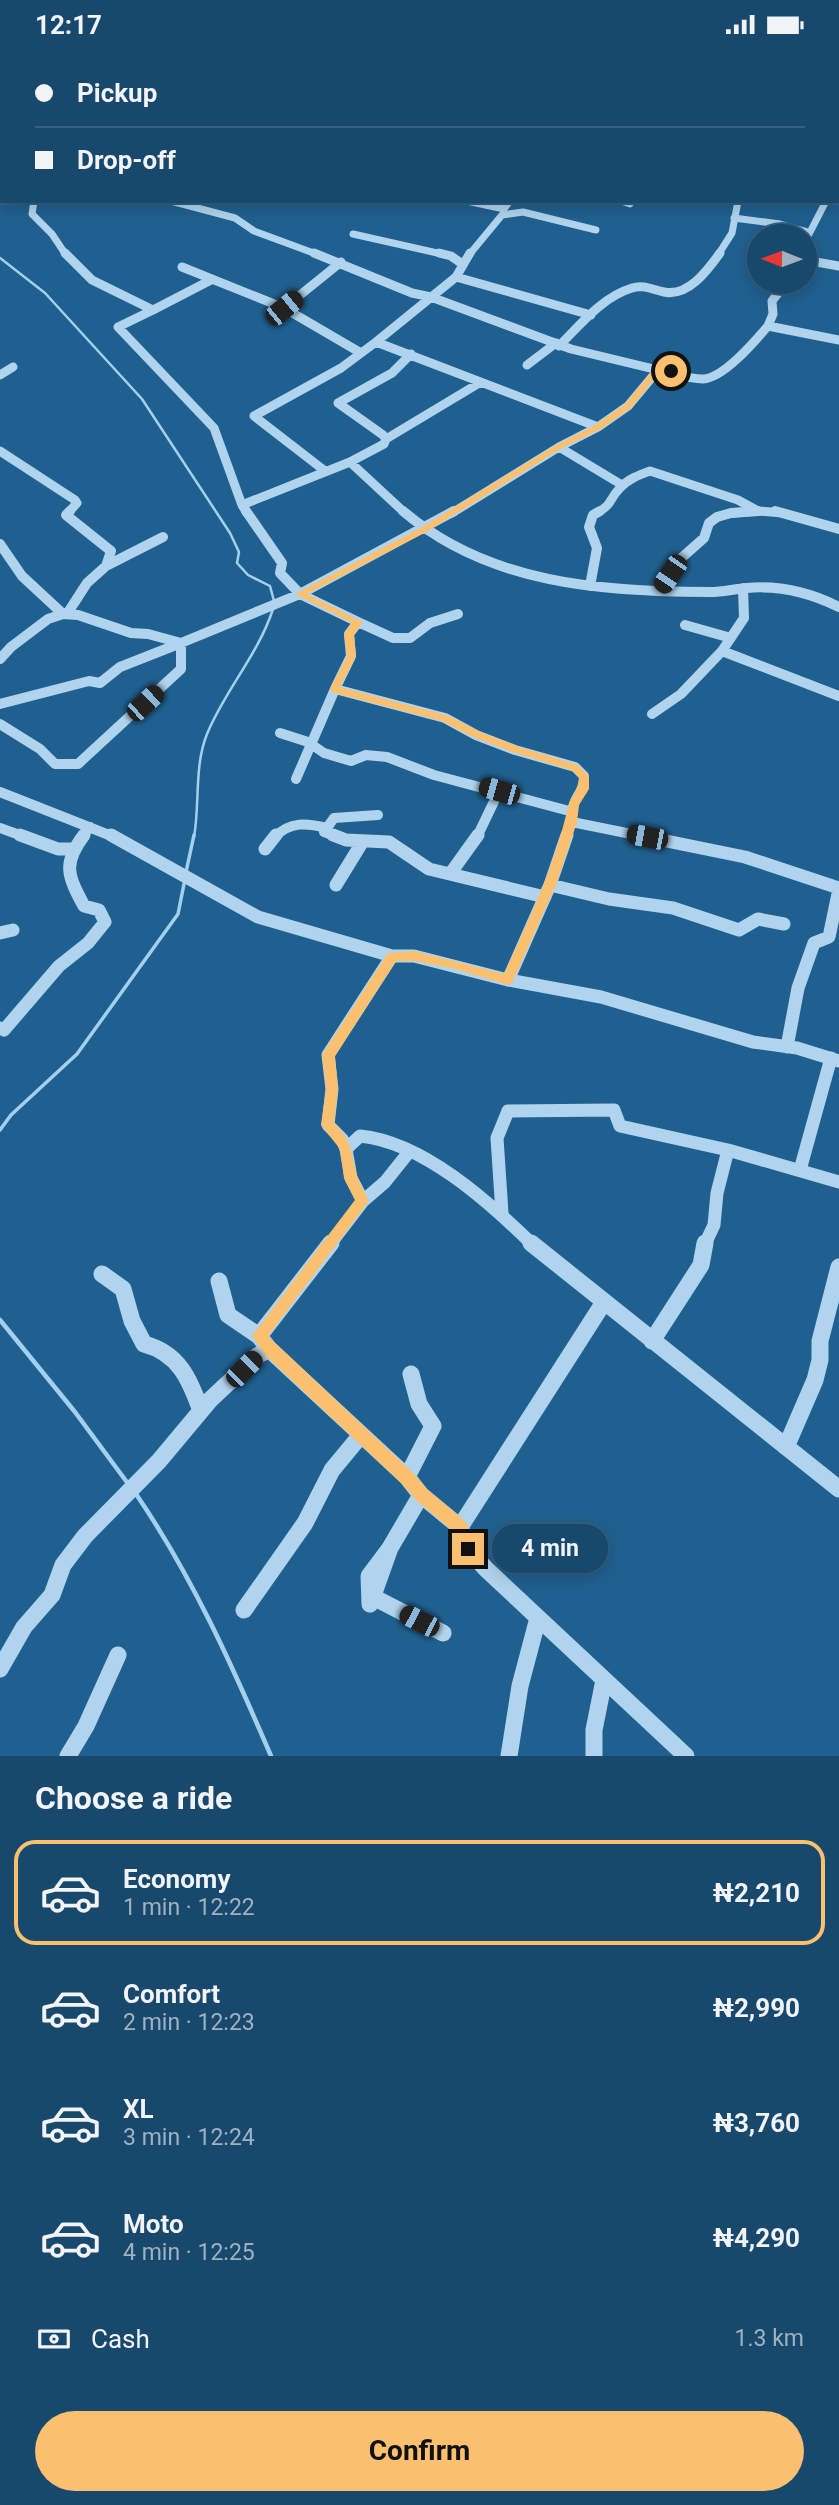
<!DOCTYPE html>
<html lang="en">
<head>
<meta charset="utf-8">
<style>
  body { margin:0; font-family:Roboto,sans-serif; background:#214f72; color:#f1f3f6; height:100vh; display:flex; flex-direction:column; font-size:26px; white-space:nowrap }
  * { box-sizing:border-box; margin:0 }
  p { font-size:23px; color:#9fb2c2 }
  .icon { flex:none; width:38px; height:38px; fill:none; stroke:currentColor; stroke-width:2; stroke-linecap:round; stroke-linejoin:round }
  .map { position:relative; height:1707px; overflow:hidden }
  .details { display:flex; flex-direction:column; background:#18486c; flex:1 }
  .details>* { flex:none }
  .hud { position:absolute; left:0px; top:0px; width:840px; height:154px; box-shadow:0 4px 18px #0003,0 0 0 2px #36607f; display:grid; align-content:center; height:154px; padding:0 35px; background:#18486c }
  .needle { width:46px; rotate:271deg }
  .fabs { position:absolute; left:747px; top:175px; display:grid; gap:14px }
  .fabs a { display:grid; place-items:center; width:70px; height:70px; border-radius:50%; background:#18486c; box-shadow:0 4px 18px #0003,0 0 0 2px #36607f; font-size:35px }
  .end { position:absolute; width:32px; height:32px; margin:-16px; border:9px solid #fac070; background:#111; box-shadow:0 0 0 4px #111 }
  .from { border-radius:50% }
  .bubble { position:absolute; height:49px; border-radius:24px; background:#18486c; box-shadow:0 4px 18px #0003,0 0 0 2px #36607f; font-size:23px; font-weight:700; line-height:49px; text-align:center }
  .car { position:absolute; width:21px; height:42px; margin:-21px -10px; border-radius:9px; box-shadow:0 0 5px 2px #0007; background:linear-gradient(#222 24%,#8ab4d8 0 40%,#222 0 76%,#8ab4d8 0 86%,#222 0) }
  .hud b { display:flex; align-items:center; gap:24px; height:66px; font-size:26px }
  .hud b+b { border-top:2px solid #36607f }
  .hud i { width:18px; height:18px; background:#f1f3f6 }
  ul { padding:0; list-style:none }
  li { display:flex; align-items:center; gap:21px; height:105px; margin:0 14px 10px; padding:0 21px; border:4px solid transparent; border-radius:21px }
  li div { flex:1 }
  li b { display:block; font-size:26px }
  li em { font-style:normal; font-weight:700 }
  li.on { border-color:#fac070 }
  li>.icon { width:63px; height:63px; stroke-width:1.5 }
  h2 { padding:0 35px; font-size:32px; line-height:84px }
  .pay { display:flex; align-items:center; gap:18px; height:77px; padding:0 35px; font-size:26px }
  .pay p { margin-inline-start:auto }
  .cta { display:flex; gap:14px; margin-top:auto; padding:14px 35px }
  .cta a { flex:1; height:80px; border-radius:42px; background:#fac070; color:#111; font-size:28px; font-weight:700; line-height:80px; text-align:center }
  .status { display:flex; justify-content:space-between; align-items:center; height:49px; padding:0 35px; background:#18486c; direction:ltr }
  .status svg { height:19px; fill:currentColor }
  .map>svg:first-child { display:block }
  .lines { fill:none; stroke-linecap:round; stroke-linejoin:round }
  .stream-far2 { stroke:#a3d0ee; stroke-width:2.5 }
  .stream-far1 { stroke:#a3d0ee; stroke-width:3.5 }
  .stream { stroke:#a3d0ee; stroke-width:4.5 }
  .minor-far4 { stroke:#b0d4ed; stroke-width:7 }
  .minor-far3 { stroke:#b0d4ed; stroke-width:9 }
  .minor-far2 { stroke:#b0d4ed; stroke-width:10 }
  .minor-far1 { stroke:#b0d4ed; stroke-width:13 }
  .minor { stroke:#b0d4ed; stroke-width:17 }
  .route { fill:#fac070 }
</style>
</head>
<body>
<div class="status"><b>12:17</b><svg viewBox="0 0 49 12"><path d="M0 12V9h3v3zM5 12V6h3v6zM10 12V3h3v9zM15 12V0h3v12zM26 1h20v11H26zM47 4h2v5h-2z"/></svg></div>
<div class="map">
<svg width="839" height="1707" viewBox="0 0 839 1707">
  <rect width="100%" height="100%" fill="#206090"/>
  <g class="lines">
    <path class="stream-far2" d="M0,209L45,244L142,350L230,484L239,503L237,514L248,526L270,537L274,552
      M194,788C200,755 194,717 207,685C225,641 258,606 273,560"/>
    <path class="stream-far1" d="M186,823L194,786
      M0,1081L11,1066L77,1005L178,865L185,830"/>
    <path class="stream" d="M0,1271L75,1363L129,1436
      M136,1445C192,1527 232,1616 271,1707"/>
    <path class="minor-far4" d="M79,0L87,2
      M177,0L184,2
      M283,0L290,2
      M682,0L686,2
      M775,0L788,2
      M586,1L606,0
      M32,2L35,0
      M153,2L155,0
      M400,2L402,0
      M34,152L32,165L52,185L66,206
      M171,152L235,169L254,182L319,206
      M467,152L504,160L510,152
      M621,152L630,155
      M734,169L780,175L808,183
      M353,185L446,206
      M805,193L826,152
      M469,206L502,166L523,163L596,181
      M718,206L732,184L738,152"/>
    <path class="minor-far3" d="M65,204L92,231L153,261L118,278L214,379L242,456L247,464
      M314,204L412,244L431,248L571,300L658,321
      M439,204L451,207L461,214
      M470,204L456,228L376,293L598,378
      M805,211L839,217
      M182,218L284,259L361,304
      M456,228L591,266
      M284,259L341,213
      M153,261L211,231
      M768,277L773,265L772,252L787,233
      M559,297C580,276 602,248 632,239C643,235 653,241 664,243C688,248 707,222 720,204
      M527,316L556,294
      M0,326L13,318
      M386,390L481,333
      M559,398L622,436
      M0,402L75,451L77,454L68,464
      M350,413L405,464
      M325,422L254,367L341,319L376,293
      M242,456L350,413L384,395L386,390L383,386L338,354L392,324L411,305
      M452,464L559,398L598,378L628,357L658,321C672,324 689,330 703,330C724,329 755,292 768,277L839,291
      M597,464C614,454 608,451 620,439C628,430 639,426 650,422L738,451L758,462L783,464
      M734,464L758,462"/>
    <path class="minor-far2" d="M246,462L282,514L280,524L300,545L358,573L349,585L351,607L335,640L445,669L476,686L515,701L575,718L584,727C584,744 575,746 573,759C571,769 570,778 567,788
      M403,462C488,535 603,543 710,543C722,543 734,540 747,539C780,536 809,543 839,558
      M775,462L839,480
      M0,495L22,527L63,565
      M106,517L163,488
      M590,537L597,499L589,478L593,466L600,462
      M743,539L744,569L722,602L839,647
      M659,541L678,512L704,489L709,474L717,468L731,464L758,462
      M67,565L87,534L106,517L111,502L66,466L70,462
      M358,573L393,589H410L430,574L458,565
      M685,576L731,589
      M0,610L11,598L48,570L63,565L78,566L131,584L148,585L181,594L300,545L454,462
      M0,655L89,632L100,634L120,618L181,594V620L78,715H55L40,700L0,675
      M652,665L681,645L722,602
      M280,684L308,693L324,704L351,712L366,706L387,708L434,726L573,763
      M296,730L335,640
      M0,743L114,788
      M572,773L646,788
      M0,779L25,788
      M82,788L90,778
      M275,788C290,772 307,774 327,779
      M338,788L324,783L334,769L378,766
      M477,788L499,742"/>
    <path class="minor-far1" d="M20,786L58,800H72
      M111,786L258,868L392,907H414L508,931L601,948L753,993L797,999L839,1012
      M333,786L346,791L389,793L429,820L545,848
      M637,786L745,808L839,839
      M265,800L276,786
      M450,825L478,786
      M336,836L363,792
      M550,836L609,850L673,859L739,881L758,870L784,875
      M0,884L13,881
      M392,907L328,1006L332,1040L328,1076L342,1090L346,1100L360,1087C423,1093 489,1153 532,1195
      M508,931L550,836L567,786
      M0,979L4,981L59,917L88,894L105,873L99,861L84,857C68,827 62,815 84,786
      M787,998L798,939L814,894L829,888L839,840
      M346,1100L351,1129L363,1152
      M800,1121L831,1009
      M502,1164L497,1089L508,1062L614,1061L620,1077L728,1101L839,1133
      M330,1195L363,1152L385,1133L409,1103
      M705,1195L714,1176L717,1144L728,1101"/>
    <path class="minor" d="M531,1194L839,1440
      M102,1225L123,1240L132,1272L144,1295C179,1304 190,1331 201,1362
      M219,1232L228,1266L259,1287L269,1300L407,1428L421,1446L460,1478L468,1500L486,1520L686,1707
      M259,1287L331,1194
      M652,1292L701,1216L705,1194
      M786,1398L815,1331L820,1311V1292L839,1218
      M407,1428L433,1377L419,1355L411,1325
      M460,1478L604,1253
      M390,1499L370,1555L369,1527Z
      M390,1499L421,1446
      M373,1548L443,1584
      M244,1561L305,1474L332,1421L361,1386
      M0,1620L24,1578L52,1546L63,1516L85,1487L159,1412L210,1351L257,1307L269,1300
      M68,1707L86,1677L118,1606
      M509,1707L520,1637L538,1569
      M594,1707V1681L604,1631"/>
  </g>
  <path class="route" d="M655,319L675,322L660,323L631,359L601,380L562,399L428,482L307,545L363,573L354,586L356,607L340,638L449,667L480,683L519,698L578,716L589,727V740L579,756L577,773L556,836L512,934L508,936L455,920L414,912H396L335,1007L338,1040L334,1074C353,1093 350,1102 357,1126C359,1135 365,1143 369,1152L268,1287L412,1423L427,1440L466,1473L476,1500L474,1505L468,1508L463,1505L454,1483L416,1451L401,1434L264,1305L252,1287L355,1151L344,1129L340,1100L321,1076L326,1040L322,1006L388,904L414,902L504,925C530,868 554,819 568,758C571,745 579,744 579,728L571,721L512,703L473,688L442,672L331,643L330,640L347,607L344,585L352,574L295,545L422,478L556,396L595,376L625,355Z"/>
</svg>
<div class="fabs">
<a><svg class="needle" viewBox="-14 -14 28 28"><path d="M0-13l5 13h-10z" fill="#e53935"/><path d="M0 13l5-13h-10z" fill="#9fb2c2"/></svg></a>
</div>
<i class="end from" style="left:671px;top:322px"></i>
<i class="end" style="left:468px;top:1500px"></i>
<div class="bubble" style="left:492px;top:1475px;width:116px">4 min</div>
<i class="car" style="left:284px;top:259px;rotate:51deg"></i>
<i class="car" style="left:670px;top:525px;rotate:214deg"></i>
<i class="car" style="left:145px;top:654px;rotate:47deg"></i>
<i class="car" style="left:499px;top:742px;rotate:286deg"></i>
<i class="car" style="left:647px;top:788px;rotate:281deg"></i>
<i class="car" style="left:244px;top:1320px;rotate:45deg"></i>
<i class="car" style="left:419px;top:1572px;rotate:297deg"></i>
<div class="hud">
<b><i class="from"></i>Pickup</b>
<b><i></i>Drop-off</b>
</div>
</div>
<section class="details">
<h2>Choose a ride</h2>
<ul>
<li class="on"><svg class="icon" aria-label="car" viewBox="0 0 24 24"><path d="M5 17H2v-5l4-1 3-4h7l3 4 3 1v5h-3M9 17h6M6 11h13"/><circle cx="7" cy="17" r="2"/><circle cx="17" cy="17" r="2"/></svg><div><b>Economy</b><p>1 min · 12:22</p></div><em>₦2,210</em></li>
<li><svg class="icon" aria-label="car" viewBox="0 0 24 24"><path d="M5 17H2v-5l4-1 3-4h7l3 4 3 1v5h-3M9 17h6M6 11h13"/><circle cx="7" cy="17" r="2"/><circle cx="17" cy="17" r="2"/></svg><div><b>Comfort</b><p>2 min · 12:23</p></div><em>₦2,990</em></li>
<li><svg class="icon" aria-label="car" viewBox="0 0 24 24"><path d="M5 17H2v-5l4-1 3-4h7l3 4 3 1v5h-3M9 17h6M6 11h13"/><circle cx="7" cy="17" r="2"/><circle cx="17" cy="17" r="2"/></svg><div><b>XL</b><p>3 min · 12:24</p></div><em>₦3,760</em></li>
<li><svg class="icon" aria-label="car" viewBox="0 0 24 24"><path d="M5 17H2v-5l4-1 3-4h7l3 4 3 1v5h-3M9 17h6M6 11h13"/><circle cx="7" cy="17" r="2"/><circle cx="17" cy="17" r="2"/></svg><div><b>Moto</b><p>4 min · 12:25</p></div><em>₦4,290</em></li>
</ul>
<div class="pay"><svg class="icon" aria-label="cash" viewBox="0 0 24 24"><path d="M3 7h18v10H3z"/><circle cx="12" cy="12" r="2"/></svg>Cash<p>1.3 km</p></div>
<div class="cta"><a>Confirm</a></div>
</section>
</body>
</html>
